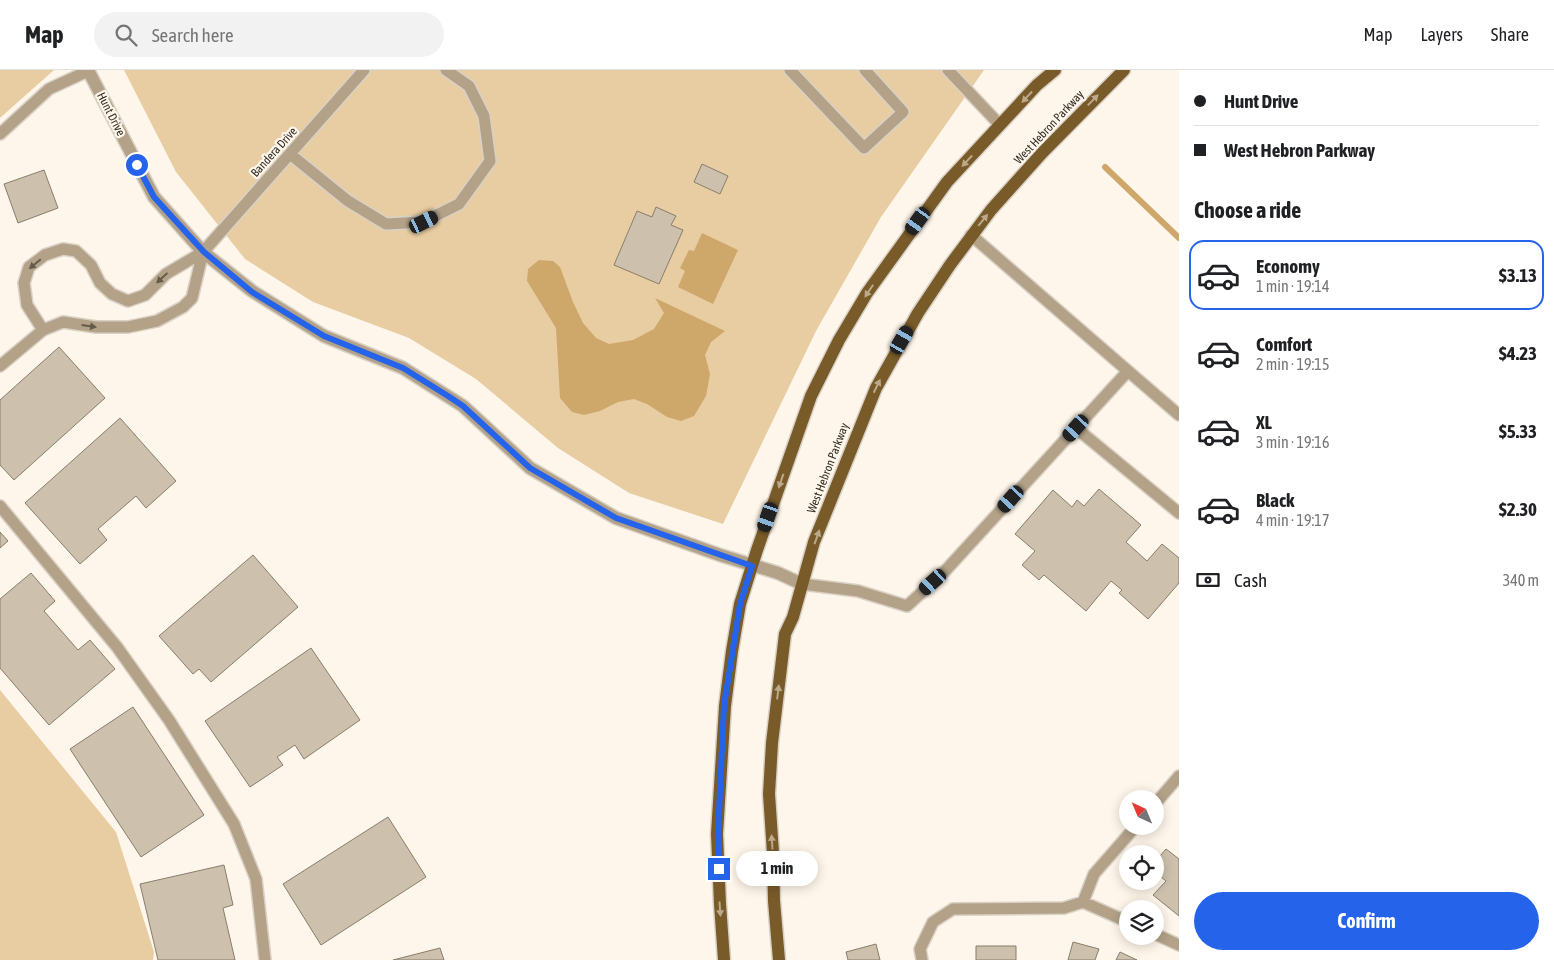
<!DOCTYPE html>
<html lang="en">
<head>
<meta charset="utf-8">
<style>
  body { margin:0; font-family:"Asap Condensed",sans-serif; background:#f2f2f2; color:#202124; height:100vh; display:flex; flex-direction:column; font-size:19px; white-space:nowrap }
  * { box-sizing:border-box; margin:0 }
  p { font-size:16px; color:#757577 }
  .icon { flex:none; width:28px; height:28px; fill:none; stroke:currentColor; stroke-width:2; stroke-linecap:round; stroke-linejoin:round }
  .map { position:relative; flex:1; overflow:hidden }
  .drawer { display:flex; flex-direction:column; background:#fff; width:375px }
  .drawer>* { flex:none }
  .guide { display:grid; align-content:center; height:110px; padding:0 15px; background:#fff }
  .needle { width:32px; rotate:316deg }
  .buttons { position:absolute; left:1119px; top:720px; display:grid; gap:10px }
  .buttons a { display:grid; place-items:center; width:45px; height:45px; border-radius:50%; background:#fff; box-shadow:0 2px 12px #0003; font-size:25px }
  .end { position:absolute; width:22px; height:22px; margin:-11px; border:6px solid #2563eb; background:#fff; box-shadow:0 0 0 2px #fff }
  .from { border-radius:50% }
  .bubble { position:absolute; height:35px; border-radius:18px; background:#fff; box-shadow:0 2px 12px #0003; font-size:16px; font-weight:700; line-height:35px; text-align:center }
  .car { position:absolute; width:15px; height:30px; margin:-15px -8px; border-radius:6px; box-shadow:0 0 4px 1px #0007; background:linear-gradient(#222 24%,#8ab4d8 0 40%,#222 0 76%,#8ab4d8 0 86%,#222 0) }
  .guide b { display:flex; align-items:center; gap:18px; height:48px; font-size:19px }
  .guide b+b { border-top:1px solid #e0e0e0 }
  .guide i { width:12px; height:12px; background:#202124 }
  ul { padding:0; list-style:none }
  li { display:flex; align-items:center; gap:15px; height:70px; margin:0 10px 8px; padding:0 5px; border:2px solid transparent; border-radius:15px }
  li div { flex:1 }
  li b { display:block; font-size:19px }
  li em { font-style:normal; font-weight:700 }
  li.selected { border-color:#2563eb }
  li>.icon { width:45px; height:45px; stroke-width:1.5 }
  h2 { padding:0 15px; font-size:22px; line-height:60px }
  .pay { display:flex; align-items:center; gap:12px; height:55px; padding:0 15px; font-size:19px }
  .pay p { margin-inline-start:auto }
  .primary-button { display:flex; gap:10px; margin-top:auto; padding:10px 15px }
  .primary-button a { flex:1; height:58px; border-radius:30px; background:#2563eb; color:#fff; font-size:20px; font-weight:700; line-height:58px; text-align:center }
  header { display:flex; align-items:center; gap:30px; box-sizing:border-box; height:70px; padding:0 25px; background:#fff; border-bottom:1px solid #e0e0e0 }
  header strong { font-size:24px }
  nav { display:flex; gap:28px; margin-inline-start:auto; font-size:18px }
  .search { width:350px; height:45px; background:#f2f2f2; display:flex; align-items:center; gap:12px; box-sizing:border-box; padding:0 18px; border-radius:28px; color:#757577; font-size:19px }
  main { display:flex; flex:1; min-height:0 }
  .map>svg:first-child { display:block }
  .green { fill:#e8cca2 }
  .water { fill:#cea86b }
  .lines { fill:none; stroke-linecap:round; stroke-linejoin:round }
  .stream { stroke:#cea86b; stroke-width:6 }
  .building { fill:#cdc0ad; stroke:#897d6b }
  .service-casing { stroke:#d9d1c6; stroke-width:14 }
  .minor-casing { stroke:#d9d1c6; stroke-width:15 }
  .primary-casing { stroke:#d9d1c6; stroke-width:15 }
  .service { stroke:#b3a288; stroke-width:11 }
  .minor { stroke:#b3a288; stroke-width:12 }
  .primary { stroke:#795b2a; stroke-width:12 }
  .oneway { fill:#bca88a }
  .oneway2 { fill:#645b4b }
  .route { stroke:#2563eb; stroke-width:6 }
  .labels { text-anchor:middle; stroke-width:4.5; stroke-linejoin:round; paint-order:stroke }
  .street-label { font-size:12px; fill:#302b23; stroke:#fef6ea }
</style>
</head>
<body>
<header>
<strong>Map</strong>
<div class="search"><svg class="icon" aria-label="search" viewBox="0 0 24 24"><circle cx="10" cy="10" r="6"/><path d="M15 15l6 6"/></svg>Search here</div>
<nav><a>Map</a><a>Layers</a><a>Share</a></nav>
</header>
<main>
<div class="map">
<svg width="1179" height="890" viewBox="0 0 1179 890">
  <rect width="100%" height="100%" fill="#fef6ea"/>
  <path class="green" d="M0,0H54L0,48Z
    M124,0H984L881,147L816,261L723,454L629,423L558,378L476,309L409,268L313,232L245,189L176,102Z
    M0,620L116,762L154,882L153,890H0Z"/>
  <path class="water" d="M702,163L738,180L713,234L678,217L685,201L680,198L689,180L694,181Z
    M539,190L553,191L560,197L573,232L583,253L596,268L609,274L633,270L654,259L664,243L655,228L725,261L711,272L705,285L710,304L706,326L694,346L681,351L667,347L647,334L634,329L618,332L600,341L584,345L572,342L560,328L556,258L527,211L528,199Z"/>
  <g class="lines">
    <path class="stream" d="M1105,97L1179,168"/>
  </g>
  <path class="building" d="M702,94L728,106L720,124L694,112Z
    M44,100L58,138L18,153L4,114Z
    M656,137L676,146L671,155L683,160L659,214L614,195L637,141L652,147Z
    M59,277L105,328L14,410L0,395V330Z
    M120,348L176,411L146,438L136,426L98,459L107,470L80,494L25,433Z
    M1099,419L1141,455L1126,472L1147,491L1162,474L1179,488V513L1148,549L1119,523L1122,520L1111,511L1086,541L1044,505L1039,510L1022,495L1035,481L1015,464L1053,420L1072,437L1077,430L1084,436Z
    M0,462L8,471L0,478Z
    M253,485L298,537L211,612L199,599L193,604L159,566Z
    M31,503L55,531L44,541L78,580L90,570L115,599L49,655L0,598V529Z
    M311,578L360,650L304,689L295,675L277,687L283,695L250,717L205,651Z
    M133,637L204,745L141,787L70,679Z
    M388,747L426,807L321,875L283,814Z
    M1166,779L1179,789V846L1153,825L1166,811L1155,802V792Z
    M224,795L233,835L223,838L235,890H158L140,814Z
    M1073,872L1099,879L1095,890H1068Z
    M876,874L880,890H848L846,882Z
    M976,876H1016V890H976Z
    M440,878L444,890H393Z
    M1120,882L1137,890H1116Z"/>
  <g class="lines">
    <g class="service-casing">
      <path id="service" d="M790,0L864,78L903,42L865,0
        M948,0L1000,55
        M0,64L49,19L88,1
        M290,84L348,131L386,154L423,152L459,134L490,91L484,46L469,16L446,0
        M971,165L1128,301
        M43,260L27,235L24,213L29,197L45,185L63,179L76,181L91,195L100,213L112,224L128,231L145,225L166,204L203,182L364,0
        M0,296L43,260L63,252L96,257H128L157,251L183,237L192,228L203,182
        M1076,358L1179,443
        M0,436L117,577L169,650L234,754L256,809L265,890
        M802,514L858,521L907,536L946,500L1128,301L1179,345
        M1155,734L1179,706
        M1128,852L1083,832L1094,804L1136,756
        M1155,864L1179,875
        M922,890L920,879L933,852L953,839L1064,838L1083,832"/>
    </g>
    <g class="minor-casing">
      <path id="minor" d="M88,0L154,127L203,182L252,221L324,266L403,298L463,336L530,398L616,448L720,485L778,503L802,514"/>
    </g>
    <g class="primary-casing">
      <path id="primary" d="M724,890L720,834L717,764L725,636L732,581L740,534L757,480L811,326L839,270L867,223L947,112L1037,15L1055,0
        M779,890L774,831L773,783L769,724L772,673L785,564L793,547L814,472L876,318L918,243L950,195L991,140L1042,83L1124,0"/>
    </g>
    <use href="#service" class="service"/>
    <use href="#minor" class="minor"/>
    <use href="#primary" class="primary"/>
  </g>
  <defs><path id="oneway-solid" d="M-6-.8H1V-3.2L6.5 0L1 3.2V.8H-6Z" transform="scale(1.25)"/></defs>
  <g class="oneway">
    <use href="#oneway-solid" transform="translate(1027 27) rotate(133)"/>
    <use href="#oneway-solid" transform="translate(1093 30) rotate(-46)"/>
    <use href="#oneway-solid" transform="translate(967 91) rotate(133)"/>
    <use href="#oneway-solid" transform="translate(983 150) rotate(-51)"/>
    <use href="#oneway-solid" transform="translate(869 221) rotate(124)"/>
    <use href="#oneway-solid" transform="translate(877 316) rotate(-64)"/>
    <use href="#oneway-solid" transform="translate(781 411) rotate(109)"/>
    <use href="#oneway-solid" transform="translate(817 467) rotate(-70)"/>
    <use href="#oneway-solid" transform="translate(778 622) rotate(-83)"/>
    <use href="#oneway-solid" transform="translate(772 772) rotate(-94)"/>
    <use href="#oneway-solid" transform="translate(720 839) rotate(86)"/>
  </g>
  <g class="oneway2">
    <use href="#oneway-solid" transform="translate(35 194) rotate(140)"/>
    <use href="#oneway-solid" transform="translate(162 208) rotate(137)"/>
    <use href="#oneway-solid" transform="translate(89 256) rotate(8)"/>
  </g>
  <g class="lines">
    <path class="route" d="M137,95L154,127L204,182L252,222L324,266L403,298L448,326L463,336L530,398L616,448L752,496L740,534L724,636L718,764L719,799"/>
  </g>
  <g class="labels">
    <g class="street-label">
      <text transform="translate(111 44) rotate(63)" y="4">Hunt Drive</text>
      <text transform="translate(1049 57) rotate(-47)" y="4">West Hebron Parkway</text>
      <text transform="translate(274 82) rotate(-48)" y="4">Bandera Drive</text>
      <text transform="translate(828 398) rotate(-69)" y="4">West Hebron Parkway</text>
    </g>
  </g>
</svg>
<div class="buttons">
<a><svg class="needle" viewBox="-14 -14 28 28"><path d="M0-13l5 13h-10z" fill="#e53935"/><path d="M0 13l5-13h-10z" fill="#757577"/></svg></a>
<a><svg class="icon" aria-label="locate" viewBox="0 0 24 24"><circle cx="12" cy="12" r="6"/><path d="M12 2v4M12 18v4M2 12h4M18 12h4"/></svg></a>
<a><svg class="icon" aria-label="layers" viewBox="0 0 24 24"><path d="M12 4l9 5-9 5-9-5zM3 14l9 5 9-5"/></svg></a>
</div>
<i class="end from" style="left:137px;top:95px"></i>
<i class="end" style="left:719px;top:799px"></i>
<div class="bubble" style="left:736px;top:781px;width:82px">1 min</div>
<i class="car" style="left:918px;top:151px;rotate:216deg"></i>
<i class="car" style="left:424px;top:152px;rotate:64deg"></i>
<i class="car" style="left:902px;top:270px;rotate:30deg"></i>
<i class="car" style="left:1076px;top:358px;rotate:222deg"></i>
<i class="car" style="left:1011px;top:429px;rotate:222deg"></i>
<i class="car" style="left:768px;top:447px;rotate:199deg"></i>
<i class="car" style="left:933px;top:512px;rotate:228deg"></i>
</div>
<section class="drawer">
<div class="guide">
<b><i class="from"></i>Hunt Drive</b>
<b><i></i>West Hebron Parkway</b>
</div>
<h2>Choose a ride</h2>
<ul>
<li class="selected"><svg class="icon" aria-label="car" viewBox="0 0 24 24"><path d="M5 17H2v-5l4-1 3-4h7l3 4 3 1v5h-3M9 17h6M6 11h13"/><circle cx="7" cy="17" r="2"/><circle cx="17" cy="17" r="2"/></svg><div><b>Economy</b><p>1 min · 19:14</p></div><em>$3.13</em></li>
<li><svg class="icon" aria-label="car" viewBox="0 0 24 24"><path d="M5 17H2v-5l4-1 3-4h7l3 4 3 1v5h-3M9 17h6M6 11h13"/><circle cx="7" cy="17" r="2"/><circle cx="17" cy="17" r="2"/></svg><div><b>Comfort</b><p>2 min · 19:15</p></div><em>$4.23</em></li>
<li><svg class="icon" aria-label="car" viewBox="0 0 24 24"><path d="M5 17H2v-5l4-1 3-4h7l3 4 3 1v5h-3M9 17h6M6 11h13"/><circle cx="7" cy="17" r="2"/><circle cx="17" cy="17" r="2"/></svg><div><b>XL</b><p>3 min · 19:16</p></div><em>$5.33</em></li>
<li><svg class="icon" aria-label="car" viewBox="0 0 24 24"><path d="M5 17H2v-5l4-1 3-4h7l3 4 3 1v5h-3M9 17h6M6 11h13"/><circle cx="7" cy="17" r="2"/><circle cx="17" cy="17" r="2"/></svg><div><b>Black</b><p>4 min · 19:17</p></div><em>$2.30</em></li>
</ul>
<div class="pay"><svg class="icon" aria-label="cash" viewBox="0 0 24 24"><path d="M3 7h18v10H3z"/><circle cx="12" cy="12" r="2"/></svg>Cash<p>340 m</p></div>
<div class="primary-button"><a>Confirm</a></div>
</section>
</main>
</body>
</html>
